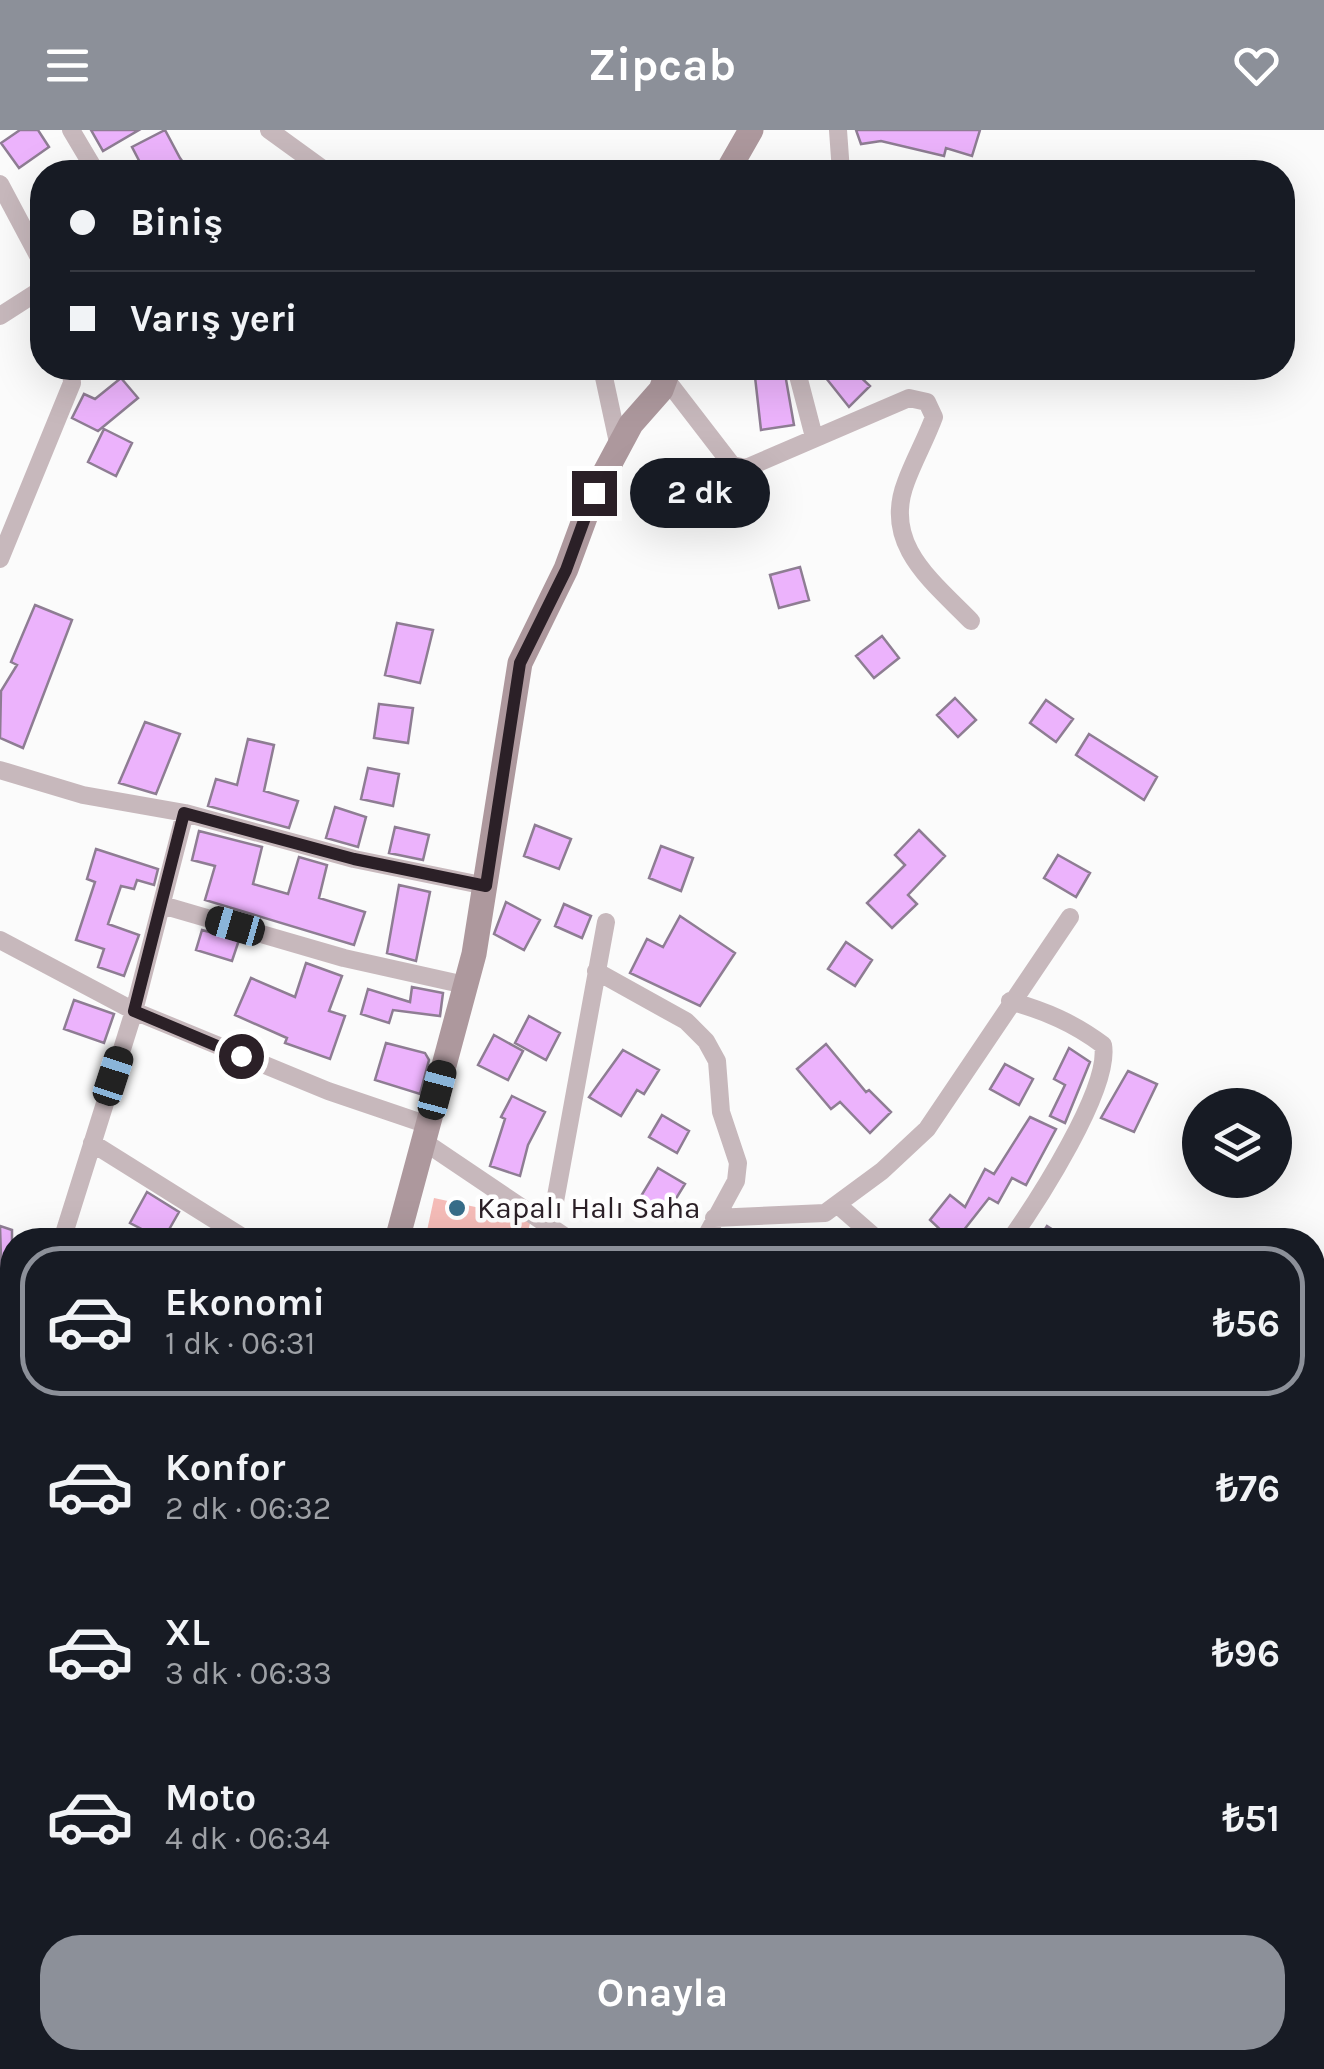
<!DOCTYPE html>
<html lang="tr">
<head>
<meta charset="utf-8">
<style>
  body { margin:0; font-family:Karla,sans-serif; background:#242831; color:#f1f3f6; height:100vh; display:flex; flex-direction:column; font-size:38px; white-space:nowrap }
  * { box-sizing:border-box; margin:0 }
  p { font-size:32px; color:#9ea1a6 }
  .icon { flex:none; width:55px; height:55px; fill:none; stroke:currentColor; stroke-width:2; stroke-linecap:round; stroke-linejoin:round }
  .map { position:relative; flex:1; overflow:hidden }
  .panel { position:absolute; left:0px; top:1098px; width:1325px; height:842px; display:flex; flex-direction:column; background:#171b24; border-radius:40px 40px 0 0; box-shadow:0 10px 40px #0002 }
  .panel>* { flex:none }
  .top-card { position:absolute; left:30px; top:30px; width:1265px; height:220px; border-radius:40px; box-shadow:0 10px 40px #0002; display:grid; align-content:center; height:220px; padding:0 40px; background:#171b24 }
  .buttons { position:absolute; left:1182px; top:958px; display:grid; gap:20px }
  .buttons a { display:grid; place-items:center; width:110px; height:110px; border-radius:50%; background:#171b24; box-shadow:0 10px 40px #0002; font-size:50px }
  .end { position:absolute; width:45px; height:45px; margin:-22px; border:12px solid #2b2027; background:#fff; box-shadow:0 0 0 5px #fff }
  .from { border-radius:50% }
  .bubble { position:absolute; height:70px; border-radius:35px; background:#171b24; box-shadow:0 10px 40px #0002; font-size:32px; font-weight:700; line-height:70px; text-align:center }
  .car { position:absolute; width:30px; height:60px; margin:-30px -15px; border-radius:12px; box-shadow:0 0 8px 2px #0007; background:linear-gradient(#222 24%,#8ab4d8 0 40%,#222 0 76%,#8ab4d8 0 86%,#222 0) }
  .top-card b { display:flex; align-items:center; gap:35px; height:95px; font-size:38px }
  .top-card b+b { border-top:2px solid #363941 }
  .top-card i { width:25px; height:25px; background:#f1f3f6 }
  ul { padding:18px 0 0; list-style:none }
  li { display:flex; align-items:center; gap:30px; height:150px; margin:0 20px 15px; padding:0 20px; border:5px solid transparent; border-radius:40px }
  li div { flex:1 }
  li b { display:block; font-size:38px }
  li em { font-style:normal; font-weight:700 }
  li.selected { border-color:#8c9099 }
  li>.icon { width:90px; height:90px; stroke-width:1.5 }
  .button { display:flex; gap:20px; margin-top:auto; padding:20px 40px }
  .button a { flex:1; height:115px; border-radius:40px; background:#8c9099; color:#fff; font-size:40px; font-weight:700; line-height:115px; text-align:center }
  header { display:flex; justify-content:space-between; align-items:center; height:130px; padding:0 40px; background:#8c9099; color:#fff; font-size:45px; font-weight:700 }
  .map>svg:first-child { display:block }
  .green { fill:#f5bcb8 }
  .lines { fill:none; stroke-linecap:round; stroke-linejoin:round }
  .stream { stroke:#ab93e2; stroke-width:5 }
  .building { fill:#ecb3fc; stroke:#8e7d93; stroke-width:2.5 }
  .street { stroke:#c7b8bc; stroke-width:18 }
  .secondary { stroke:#ad989d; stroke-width:25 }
  .route { stroke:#2b2027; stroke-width:12 }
  .poi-dot { fill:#376d89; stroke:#fff; stroke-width:4 }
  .labels { text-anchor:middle; stroke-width:9; stroke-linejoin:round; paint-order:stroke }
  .poi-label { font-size:30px; fill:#2b2027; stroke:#fff; text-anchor:start }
</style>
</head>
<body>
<header><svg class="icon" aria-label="menu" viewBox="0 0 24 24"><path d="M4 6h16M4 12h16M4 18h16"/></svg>Zipcab<svg class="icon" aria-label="heart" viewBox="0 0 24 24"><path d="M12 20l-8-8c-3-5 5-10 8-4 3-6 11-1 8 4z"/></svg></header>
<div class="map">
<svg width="1324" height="1939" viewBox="0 0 1324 1939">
  <rect width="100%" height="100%" fill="#fbfbfb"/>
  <path class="green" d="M434,1068L531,1089L526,1110H425Z"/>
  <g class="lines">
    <path class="stream" d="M0,1796L12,1809
      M78,1939L79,1928"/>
  </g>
  <path class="building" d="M20,0H38L49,17L19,38L1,13Z
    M91,0H139L103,21Z
    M165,0L180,28L190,42H145L132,17Z
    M856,0H980L972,26L946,18L944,26L881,11L861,14Z
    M754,238H784L794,295L761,300Z
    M818,238H851L870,256L849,277Z
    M121,248L138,268L98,301L72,288L84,264L95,269Z
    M104,299L132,313L116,346L88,332Z
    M800,437L809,470L779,478L770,445Z
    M35,475L72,490L23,618L0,608L1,561L17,535L11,532Z
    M397,493L433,500L420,553L385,545Z
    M882,506L899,528L874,548L856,526Z
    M955,568L976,590L958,607L937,585Z
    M1046,570L1073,589L1056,612L1030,593Z
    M379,574L413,578L408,613L374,608Z
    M145,592L180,604L156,664L119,653Z
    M1089,604L1157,647L1144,670L1076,625Z
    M248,609L274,615L264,661L298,671L289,698L208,676L216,649L237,655Z
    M368,638L399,644L393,676L361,669Z
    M335,677L366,687L358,717L326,708Z
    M535,695L571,709L559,739L524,726Z
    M395,697L429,705L423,730L389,723Z
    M919,700L945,726L908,765L917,774L892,798L867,773L905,735L895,725Z
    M199,701L262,717L253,754L288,764L299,727L327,735L319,768L365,782L354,815L205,770L215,736L192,730Z
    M661,716L693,728L681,761L649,748Z
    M96,719L158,739L154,755L137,750L134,759L121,756L108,794L139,805L124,846L98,837L104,819L76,810L95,752L87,749Z
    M1058,725L1090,743L1076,767L1044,748Z
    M399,755L430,762L416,831L387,823Z
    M506,772L540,790L524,820L494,804Z
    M564,774L591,786L582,808L555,796Z
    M680,786L735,823L700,876L630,843L647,809L663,817Z
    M202,800L239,810L232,831L196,820Z
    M846,812L872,830L855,856L828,839Z
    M306,833L342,846L329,881L345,886L330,929L285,913L287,908L235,885L251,848L295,867Z
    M412,857L443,863L440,886L393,880L389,893L361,884L368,859L410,872Z
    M74,870L114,884L104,913L64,899Z
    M529,886L560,903L546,930L515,913Z
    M494,905L523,921L508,950L478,935Z
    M386,913L425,923L429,930L420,964L375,950Z
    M826,914L866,962L869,960L891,982L870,1003L840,972L831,979L797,939Z
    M1069,918L1090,932L1065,993L1050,986L1065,955L1054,949Z
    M623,920L659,940L644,964L637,960L621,986L589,967Z
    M1005,934L1033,949L1019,975L990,959Z
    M1128,941L1157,954L1134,1002L1101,988Z
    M512,966L545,982L528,1015L520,1046L490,1036L505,989L501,987Z
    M662,985L689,1001L677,1023L649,1007Z
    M1030,987L1056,999L1026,1055L1012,1048L998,1073L989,1068L956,1110L949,1108L930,1090L950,1065L965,1077L985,1039L994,1044Z
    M658,1038L685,1054L664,1088L638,1071Z
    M147,1062L179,1082L163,1110L130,1093Z
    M0,1096L12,1100V1128L2,1158Z
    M1047,1096L1069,1110H1038Z
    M0,1335L12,1342V1394L0,1386Z
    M5,1474L12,1476V1502L0,1495Z"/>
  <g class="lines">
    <path class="street" d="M71,0L96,42
      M269,0L327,42
      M838,0L841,42
      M0,54L42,133
      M0,186L42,159
      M602,238L619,317
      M796,238L814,307
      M665,248L732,335L746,338L909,268L927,272L934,287C926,309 914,330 906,352C882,414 932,451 971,491
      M0,429L72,253L71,238
      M0,640L83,665L185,683L354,729L486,756
      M162,775L344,828L465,855
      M0,810L134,881L328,961L428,995
      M596,841L686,891L706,911L717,931L721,982L738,1033L736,1051L704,1110
      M423,1011L570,1110
      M92,1013L247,1110
      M838,1075L878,1110
      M714,1088L825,1083L882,1041L927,999L1070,787
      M62,1110L134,881L185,683
      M548,1110L606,792
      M1010,1110C1037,1072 1111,958 1103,915C1074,893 1045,881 1010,871
      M0,1175L12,1183
      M0,1457L12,1464
      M0,1597L12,1565
      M0,1766L12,1779
      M153,1928L154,1939
      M680,1928L692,1939
      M985,1928L986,1939
      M1209,1928L1211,1939
      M302,1939L307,1928
      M440,1939L446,1928
      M645,1939L651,1928
      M882,1939L887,1928"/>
    <path class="secondary" d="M727,42L751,0
      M397,1110L474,824L520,533L566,439L594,363L631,294L661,260L669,238
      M122,1939L132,1928"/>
  </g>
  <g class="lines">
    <path class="route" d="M241,926L134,881L184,683L354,729L486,756L520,533L566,440L594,363"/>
  </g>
  <circle class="poi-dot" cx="457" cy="1078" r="10"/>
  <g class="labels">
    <g class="poi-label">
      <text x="477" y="1088">Kapalı Halı Saha</text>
    </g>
  </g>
</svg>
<div class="buttons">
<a><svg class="icon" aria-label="layers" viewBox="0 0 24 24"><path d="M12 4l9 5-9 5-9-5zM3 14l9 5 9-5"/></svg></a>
</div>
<i class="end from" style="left:241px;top:926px"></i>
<i class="end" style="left:594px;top:363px"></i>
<div class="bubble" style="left:630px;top:328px;width:140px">2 dk</div>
<i class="car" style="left:235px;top:796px;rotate:286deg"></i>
<i class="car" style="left:113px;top:946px;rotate:18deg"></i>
<i class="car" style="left:437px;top:960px;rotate:15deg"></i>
<div class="top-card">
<b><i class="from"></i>Biniş</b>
<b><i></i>Varış yeri</b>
</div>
<section class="panel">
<ul>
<li class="selected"><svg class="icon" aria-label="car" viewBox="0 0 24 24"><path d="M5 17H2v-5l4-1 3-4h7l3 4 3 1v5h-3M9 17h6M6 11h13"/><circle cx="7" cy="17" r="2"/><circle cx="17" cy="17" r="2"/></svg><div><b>Ekonomi</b><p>1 dk · 06:31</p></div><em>₺56</em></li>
<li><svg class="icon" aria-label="car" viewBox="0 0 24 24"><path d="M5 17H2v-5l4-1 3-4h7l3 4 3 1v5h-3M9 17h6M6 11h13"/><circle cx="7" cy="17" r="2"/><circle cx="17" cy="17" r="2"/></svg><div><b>Konfor</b><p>2 dk · 06:32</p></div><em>₺76</em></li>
<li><svg class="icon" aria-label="car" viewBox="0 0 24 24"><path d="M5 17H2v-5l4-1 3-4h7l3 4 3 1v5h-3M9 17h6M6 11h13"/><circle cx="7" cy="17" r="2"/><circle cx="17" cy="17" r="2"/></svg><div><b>XL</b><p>3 dk · 06:33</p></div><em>₺96</em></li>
<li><svg class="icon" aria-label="car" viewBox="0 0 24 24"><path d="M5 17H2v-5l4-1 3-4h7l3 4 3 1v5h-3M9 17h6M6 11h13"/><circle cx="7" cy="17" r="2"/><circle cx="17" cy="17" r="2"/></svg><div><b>Moto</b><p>4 dk · 06:34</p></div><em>₺51</em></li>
</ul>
<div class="button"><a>Onayla</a></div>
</section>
</div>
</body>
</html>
